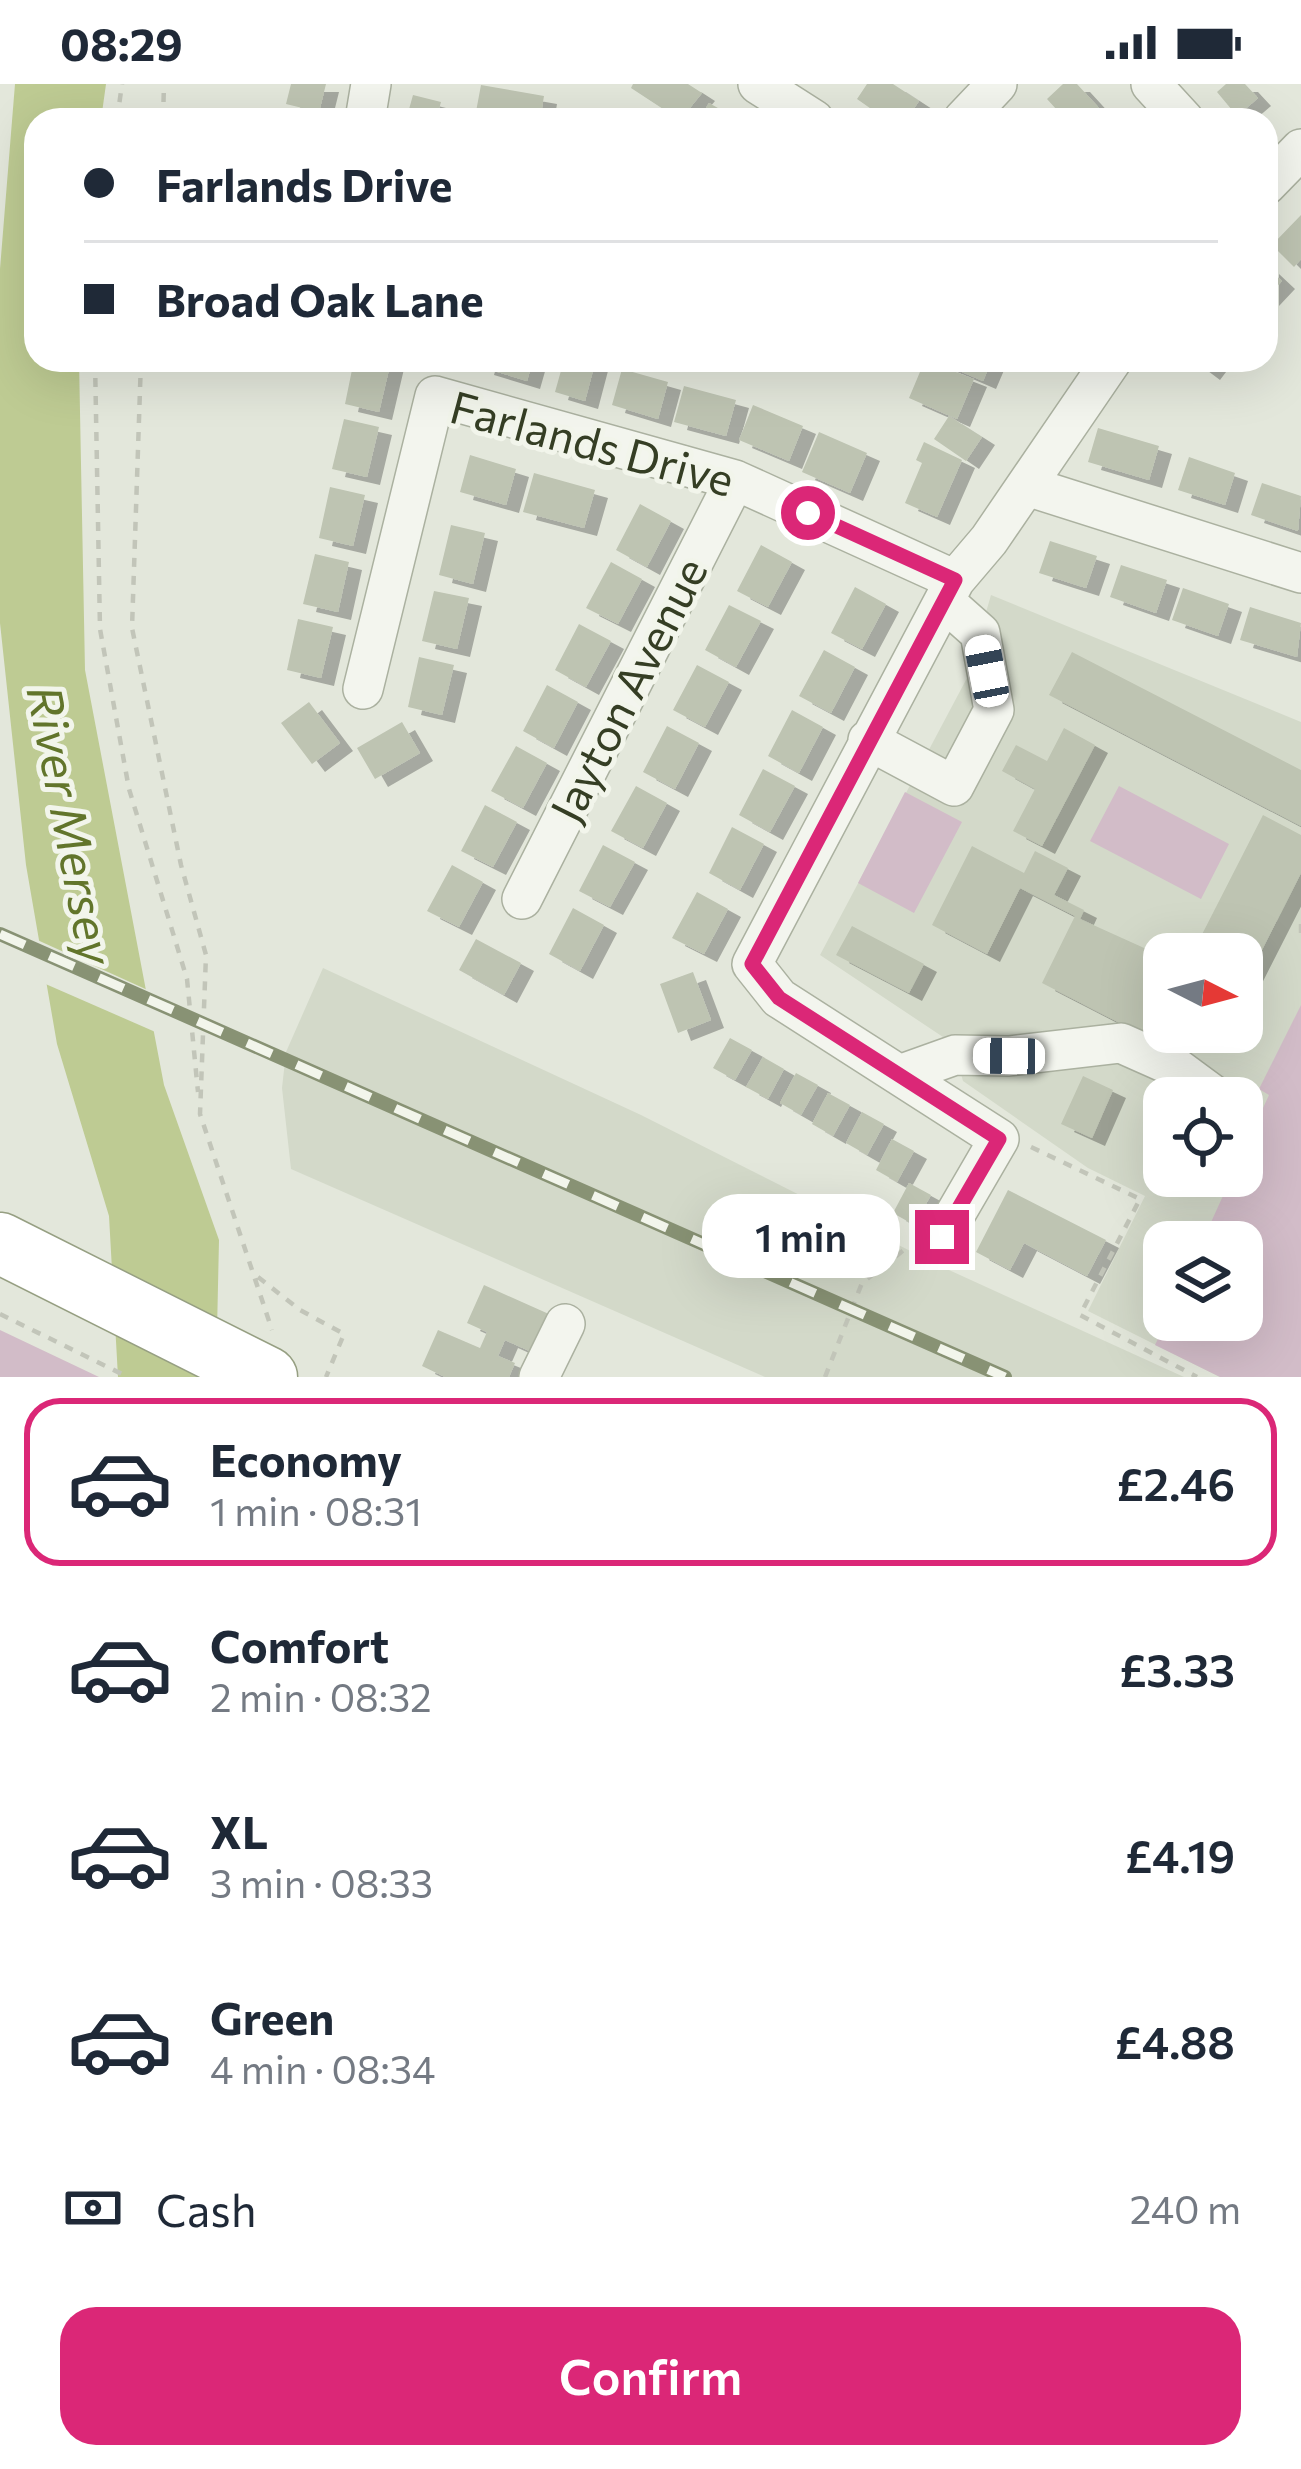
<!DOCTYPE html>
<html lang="en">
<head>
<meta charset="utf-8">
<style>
  body { margin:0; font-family:Commissioner,sans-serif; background:#f2f2f3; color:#1f2937; height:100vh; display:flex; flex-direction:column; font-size:45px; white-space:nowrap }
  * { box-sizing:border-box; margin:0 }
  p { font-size:39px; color:#747a83 }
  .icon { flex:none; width:66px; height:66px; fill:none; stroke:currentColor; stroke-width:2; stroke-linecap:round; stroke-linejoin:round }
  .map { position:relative; height:1293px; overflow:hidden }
  .details { display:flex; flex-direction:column; background:#fff; flex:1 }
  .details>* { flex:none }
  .top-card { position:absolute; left:24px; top:24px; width:1254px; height:264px; border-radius:36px; box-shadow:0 12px 48px #0002; display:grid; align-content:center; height:264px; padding:0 60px; background:#fff }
  .needle { width:78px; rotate:96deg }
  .buttons { position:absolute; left:1143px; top:849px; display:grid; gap:24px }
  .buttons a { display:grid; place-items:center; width:120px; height:120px; border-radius:24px; background:#fff; box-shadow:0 12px 48px #0002; font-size:60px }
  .end { position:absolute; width:54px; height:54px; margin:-27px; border:15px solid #db2777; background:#fff; box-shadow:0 0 0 6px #fff }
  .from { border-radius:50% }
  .bubble { position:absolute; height:84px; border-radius:36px; background:#fff; box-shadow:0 12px 48px #0002; font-size:39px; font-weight:600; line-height:84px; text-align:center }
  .car { position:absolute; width:36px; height:72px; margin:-36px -18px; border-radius:15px; box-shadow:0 0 9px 3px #0007; background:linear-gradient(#fff 24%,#345 0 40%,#fff 0 76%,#345 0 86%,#fff 0) }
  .top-card b { display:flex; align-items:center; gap:42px; height:114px; font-size:45px }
  .top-card b+b { border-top:3px solid #e0e1e3 }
  .top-card i { width:30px; height:30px; background:#1f2937 }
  ul { padding:21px 0 0; list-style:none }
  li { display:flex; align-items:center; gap:36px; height:168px; margin:0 24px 18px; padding:0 36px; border:6px solid transparent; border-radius:36px }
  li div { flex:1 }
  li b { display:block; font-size:45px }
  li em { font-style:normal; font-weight:600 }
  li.current { border-color:#db2777 }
  li>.icon { width:108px; height:108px; stroke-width:1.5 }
  .pay { display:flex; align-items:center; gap:30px; height:132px; padding:0 60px; font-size:45px }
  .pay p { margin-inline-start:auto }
  .action { display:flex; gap:24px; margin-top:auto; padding:24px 60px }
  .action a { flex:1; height:138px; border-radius:36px; background:#db2777; color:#fff; font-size:48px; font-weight:600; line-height:138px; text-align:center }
  .status { display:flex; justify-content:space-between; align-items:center; height:84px; padding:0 60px; background:#fff; direction:ltr }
  .status svg { height:33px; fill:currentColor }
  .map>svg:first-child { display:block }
  .built { fill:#d3d9c9; fill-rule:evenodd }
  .green { fill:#d2bcc8 }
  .water { fill:#becb93 }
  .pier { fill:#e3e7db }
  .building { fill:#bec4b2; filter:url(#shadow) }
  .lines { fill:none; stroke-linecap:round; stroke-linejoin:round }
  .minor-casing { stroke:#abb1a0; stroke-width:42 }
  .highway-casing { stroke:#969f82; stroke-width:63 }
  .path { stroke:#c2c5b9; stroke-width:4.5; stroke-dasharray:9 9; stroke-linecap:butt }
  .minor { stroke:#f3f5ee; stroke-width:39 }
  .highway { stroke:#fff; stroke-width:60 }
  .rail-casing { stroke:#889274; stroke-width:14 }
  .rail { stroke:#f2f5eb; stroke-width:9; stroke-dasharray:27; stroke-linecap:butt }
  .route { stroke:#db2777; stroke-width:15 }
  .labels { text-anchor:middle; stroke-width:10; stroke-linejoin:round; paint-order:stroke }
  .street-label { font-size:45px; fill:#353e24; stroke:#f2f5eb }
  .water-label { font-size:48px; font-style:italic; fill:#62752b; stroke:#f2f5eb }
</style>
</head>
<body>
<div class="status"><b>08:29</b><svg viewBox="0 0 49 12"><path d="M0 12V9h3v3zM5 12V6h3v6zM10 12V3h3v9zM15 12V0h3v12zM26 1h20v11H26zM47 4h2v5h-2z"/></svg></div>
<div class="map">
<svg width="1301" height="1293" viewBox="0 0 1301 1293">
  <defs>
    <filter id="shadow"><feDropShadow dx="13" dy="8" stdDeviation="0" flood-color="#0004"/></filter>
  </defs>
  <rect width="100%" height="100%" fill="#e3e7db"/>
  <path class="built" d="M991,511L1301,638V1293H1220L1088,1227L1145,1112L1088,1084L963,997L952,959L820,871L967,594ZM1164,870H1242V948H1164ZM1164,1014H1242V1092H1164ZM1164,1158H1242V1236H1164Z
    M323,884L641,1031L938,1181L1184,1293H765L291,1085L282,1004L286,968Z"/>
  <path class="green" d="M1119,702L1229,760L1201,815L1090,757Z
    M905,708L962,738L914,829L858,799Z
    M1301,921V1293H1220L1155,1261L1167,1236H1242V1158H1202L1232,1092H1242V1070L1269,1011L1259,1005Z
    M0,1246L99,1293H0Z"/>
  <path class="water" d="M15,0H106L101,36H36V276H79L85,586L164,1001L219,1156L216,1293H118L109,1132L57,960L26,781L0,539V185Z"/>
  <path class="pier" d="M33,854L152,908L160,950L41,898Z"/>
  <path class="building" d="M291,0H326L319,28L286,20Z
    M633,0H688L702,9L680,36L631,4Z
    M867,0H893L919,17L906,36H887L857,15Z
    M1063,0H1077L1110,36H1066L1047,15Z
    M1226,0H1245L1258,14L1237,32L1217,8Z
    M481,1L544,12L540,36L475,33Z
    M413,11L441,18L436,36H406Z
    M709,19L734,33L733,36H699Z
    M1301,131V175L1294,183L1272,161Z
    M1266,182L1282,197L1266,214Z
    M354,276L391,277L379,328L345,320Z
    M483,276H533L527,297L481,283Z
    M564,276L595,279L585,317L555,308Z
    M925,276L974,295L957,335L909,314Z
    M934,276H992L983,297Z
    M1191,276H1216L1207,288Z
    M622,285L668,298L658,335L612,321Z
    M684,302L736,316L726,352L674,338Z
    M753,321L803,342L789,377L739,356Z
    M949,332L982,353L966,377L934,355Z
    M344,335L379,343L367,393L332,385Z
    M1098,344L1159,362L1149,396L1088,378Z
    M819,348L867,369L850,409L802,388Z
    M924,358L962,376L937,433L905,419L922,379L916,376Z
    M470,371L516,385L506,421L460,408Z
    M1189,373L1235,389L1225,421L1178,406Z
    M534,389L595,406L584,444L523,428Z
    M1262,399L1301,412L1298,447L1251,431Z
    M330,403L365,411L353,462L319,454Z
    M640,420L671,437L647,483L616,466Z
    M451,441L485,449L473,500L439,491Z
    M1050,457L1097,472L1086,504L1039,489Z
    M761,461L792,478L768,523L737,507Z
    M315,470L349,478L338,528L303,520Z
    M611,478L642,495L618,540L586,524Z
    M1121,481L1167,496L1156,529L1110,513Z
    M855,503L886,520L862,565L831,549Z
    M1183,504L1229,520L1218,552L1172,536Z
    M434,507L469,514L457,565L422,557Z
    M729,521L761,537L736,583L705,566Z
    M1250,523L1301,539L1297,573L1240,556Z
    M298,535L333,543L321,594L287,586Z
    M579,540L611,557L586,603L555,586Z
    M824,566L855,583L831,629L799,612Z
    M1072,568L1301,686V742L1049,611Z
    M419,573L454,581L442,631L408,623Z
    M697,581L729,598L705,643L673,626Z
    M547,601L578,618L554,664L523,647Z
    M309,618L340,659L312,680L281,639Z
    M792,626L823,643L799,689L768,672Z
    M402,638L420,669L375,695L357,664Z
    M667,642L699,659L675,705L643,688Z
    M1064,644L1095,661L1042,762L1013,747L1035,705L1002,687L1016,661L1047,677Z
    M516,662L547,679L523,724L491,707Z
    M763,685L795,702L770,748L739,731Z
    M636,702L667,719L643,764L611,747Z
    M485,721L517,738L493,783L461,767Z
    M1263,731L1301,751V789L1242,905V870H1192Z
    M732,743L764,760L740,806L709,789Z
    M603,761L635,778L610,823L579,807Z
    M972,762L1024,789L1035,767L1068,784L1054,811L1084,826L1080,835L1164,873V924L1149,954L1042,899L1075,832L1020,804L987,870L932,841Z
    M452,781L483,798L459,843L427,827Z
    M697,808L728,825L704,870L672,854Z
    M573,824L604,841L580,887L549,870Z
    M852,842L924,880L909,909L836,871Z
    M476,855L521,879L504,911L459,886Z
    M693,888L711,936L678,949L660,900Z
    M730,954L752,966L735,996L713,984Z
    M763,973L784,985L768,1015L746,1003Z
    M796,989L818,1001L801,1031L780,1019Z
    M1083,992L1113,1006L1092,1054L1061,1040Z
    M828,1009L850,1021L833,1052L812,1040Z
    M862,1028L884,1040L867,1071L846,1059Z
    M892,1055L914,1067L897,1098L876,1086Z
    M909,1099L931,1111L914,1141L893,1129Z
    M1008,1106L1106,1156L1087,1192L1024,1159L1010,1186L976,1168Z
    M484,1201L560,1235L543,1273L505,1256L498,1272L515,1279L509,1293H445L422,1282L438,1246L480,1264L487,1248L467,1239Z"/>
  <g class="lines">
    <g class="minor-casing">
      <path id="minor" d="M758,0L814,36
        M1151,0L1184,36
        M365,36L371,0
        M963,36L997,0
        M1266,101L1301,65
        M1027,402L1301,489
        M363,605L435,312L735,396L955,496
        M868,656L954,702L994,626L980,549L944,517
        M522,815L735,396
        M899,991L955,971L1009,972L1121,959L1175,983L1217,1014
        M942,1153L999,1055L779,914L752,880L955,496L989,456L1112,276
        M539,1293L565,1240"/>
    </g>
    <g class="highway-casing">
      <path id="highway" d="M0,1159L267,1293"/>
    </g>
    <path class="path" d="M117,36L122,0
      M163,36L164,0
      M95,276L100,545L129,705L187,895L198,1008
      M141,276L132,544L181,781L206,871L200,1030L272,1246
      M1301,840V850
      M1031,1063L1140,1115L1080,1231L1197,1293
      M258,1193L300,1226L344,1250L326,1293
      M0,1230L128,1293
      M825,1293L862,1199L909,1162"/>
    <use href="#minor" class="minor"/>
    <use href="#highway" class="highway"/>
    <g class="rail-casing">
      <path id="rail" d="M0,850L1005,1293"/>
    </g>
    <use href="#rail" class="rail"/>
  </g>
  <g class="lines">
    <path class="route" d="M808,429L955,496L752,880L779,914L999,1055L942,1153"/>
  </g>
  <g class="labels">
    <g class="street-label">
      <text transform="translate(592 360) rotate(15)" y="16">Farlands Drive</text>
      <text transform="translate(629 606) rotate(-63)" y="16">Jayton Avenue</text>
    </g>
    <g class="water-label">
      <text transform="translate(70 741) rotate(79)" y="17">River Mersey</text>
    </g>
  </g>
</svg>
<div class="buttons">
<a><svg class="needle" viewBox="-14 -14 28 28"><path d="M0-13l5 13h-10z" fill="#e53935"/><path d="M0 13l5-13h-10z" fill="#747a83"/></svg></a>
<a><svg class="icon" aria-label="locate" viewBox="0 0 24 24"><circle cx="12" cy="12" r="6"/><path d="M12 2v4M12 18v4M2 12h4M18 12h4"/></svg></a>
<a><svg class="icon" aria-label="layers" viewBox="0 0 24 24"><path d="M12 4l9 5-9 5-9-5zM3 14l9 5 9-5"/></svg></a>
</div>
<i class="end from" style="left:808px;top:429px"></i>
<i class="end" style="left:942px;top:1153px"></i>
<div class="bubble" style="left:702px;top:1110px;width:198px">1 min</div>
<i class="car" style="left:987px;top:587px;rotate:349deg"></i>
<i class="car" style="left:1009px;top:972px;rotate:271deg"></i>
<div class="top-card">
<b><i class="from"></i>Farlands Drive</b>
<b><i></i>Broad Oak Lane</b>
</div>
</div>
<section class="details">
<ul>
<li class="current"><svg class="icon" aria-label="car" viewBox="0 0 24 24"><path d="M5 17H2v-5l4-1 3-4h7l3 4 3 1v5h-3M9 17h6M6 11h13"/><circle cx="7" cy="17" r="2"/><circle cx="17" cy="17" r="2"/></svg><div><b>Economy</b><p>1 min · 08:31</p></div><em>£2.46</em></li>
<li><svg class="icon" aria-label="car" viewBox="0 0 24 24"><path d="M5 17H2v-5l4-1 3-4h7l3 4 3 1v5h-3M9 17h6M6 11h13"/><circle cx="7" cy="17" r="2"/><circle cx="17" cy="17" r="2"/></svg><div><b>Comfort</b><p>2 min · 08:32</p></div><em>£3.33</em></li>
<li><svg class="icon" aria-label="car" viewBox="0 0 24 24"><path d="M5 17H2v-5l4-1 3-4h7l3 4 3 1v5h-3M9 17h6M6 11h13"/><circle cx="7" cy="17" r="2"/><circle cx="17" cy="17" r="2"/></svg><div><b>XL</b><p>3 min · 08:33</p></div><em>£4.19</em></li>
<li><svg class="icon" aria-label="car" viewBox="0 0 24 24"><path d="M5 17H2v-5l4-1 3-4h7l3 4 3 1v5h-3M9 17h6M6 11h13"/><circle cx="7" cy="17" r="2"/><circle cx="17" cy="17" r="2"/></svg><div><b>Green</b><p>4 min · 08:34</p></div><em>£4.88</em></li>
</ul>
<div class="pay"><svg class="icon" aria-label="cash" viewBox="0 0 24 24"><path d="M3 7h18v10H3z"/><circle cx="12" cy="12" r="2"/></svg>Cash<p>240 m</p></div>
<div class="action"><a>Confirm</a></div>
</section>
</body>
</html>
